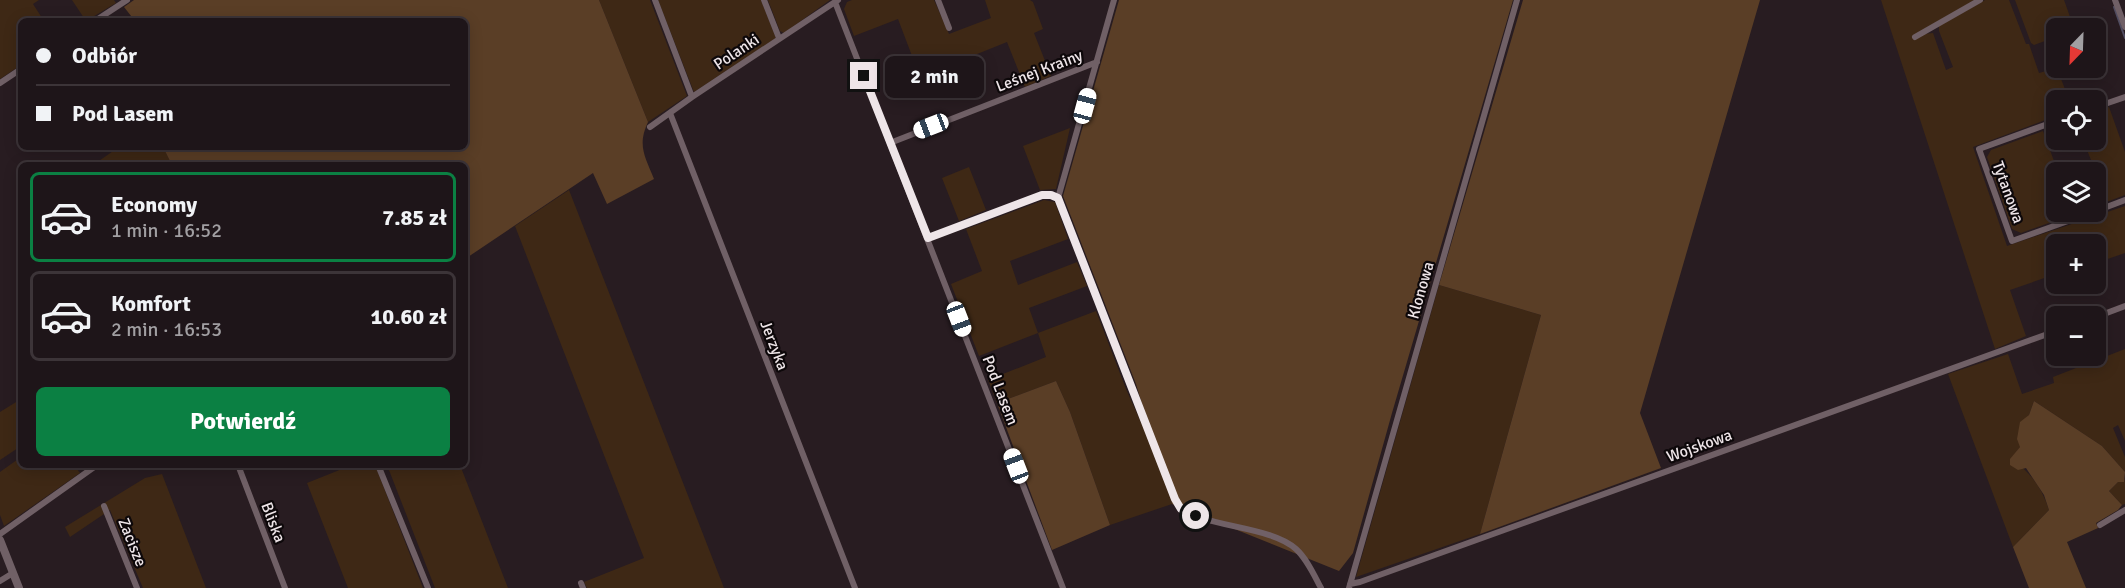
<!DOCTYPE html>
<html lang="pl">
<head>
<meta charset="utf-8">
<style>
  body { margin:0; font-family:Signika,sans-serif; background:#2b2226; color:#f1f3f6; height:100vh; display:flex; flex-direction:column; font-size:22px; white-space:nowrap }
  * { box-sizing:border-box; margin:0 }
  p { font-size:20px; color:#a19fa2 }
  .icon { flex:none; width:33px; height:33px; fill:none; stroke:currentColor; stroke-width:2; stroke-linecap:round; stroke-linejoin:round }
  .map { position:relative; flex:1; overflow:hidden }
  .drawer { position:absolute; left:18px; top:162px; width:450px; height:306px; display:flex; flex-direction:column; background:#1e1519; border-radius:9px; box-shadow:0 3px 15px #0003,0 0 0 2px #3c3438 }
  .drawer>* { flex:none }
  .top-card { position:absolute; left:18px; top:18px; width:450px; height:132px; border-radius:9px; box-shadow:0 3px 15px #0003,0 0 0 2px #3c3438; display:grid; align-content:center; height:132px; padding:0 18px; background:#1e1519 }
  .needle { width:39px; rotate:203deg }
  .fabs { position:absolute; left:2046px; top:18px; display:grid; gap:12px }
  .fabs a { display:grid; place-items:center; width:60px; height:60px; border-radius:9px; background:#1e1519; box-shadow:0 3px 15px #0003,0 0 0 2px #3c3438; font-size:30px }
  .end { position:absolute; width:27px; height:27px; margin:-14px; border:8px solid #eee5e8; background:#111; box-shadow:0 0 0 3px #111 }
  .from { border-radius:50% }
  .bubble { position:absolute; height:42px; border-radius:9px; background:#1e1519; box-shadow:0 3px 15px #0003,0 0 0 2px #3c3438; font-size:20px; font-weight:800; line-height:42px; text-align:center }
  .car { position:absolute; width:18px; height:36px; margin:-18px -9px; border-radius:8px; box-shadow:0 0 4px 2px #0007; background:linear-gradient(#fff 24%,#345 0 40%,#fff 0 76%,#345 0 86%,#fff 0) }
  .top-card b { display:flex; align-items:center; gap:21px; height:57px; font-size:22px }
  .top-card b+b { border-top:2px solid #3c3438 }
  .top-card i { width:15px; height:15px; background:#f1f3f6 }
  ul { padding:10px 0 0; list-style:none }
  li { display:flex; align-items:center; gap:18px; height:90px; margin:0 12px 9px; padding:0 6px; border:3px solid #3c3438; border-radius:9px }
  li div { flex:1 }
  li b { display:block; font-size:22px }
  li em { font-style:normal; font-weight:800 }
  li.selected { border-color:#0b8043 }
  li>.icon { width:54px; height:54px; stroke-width:1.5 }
  .action { display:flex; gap:12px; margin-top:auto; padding:12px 18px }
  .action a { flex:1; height:69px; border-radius:9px; background:#0b8043; color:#fff; font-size:24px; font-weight:800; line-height:69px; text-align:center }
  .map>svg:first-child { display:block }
  .green { fill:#3e2815 }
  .forest { fill:#5a3e26 }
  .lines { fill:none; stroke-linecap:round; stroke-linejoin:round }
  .stream { stroke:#504c60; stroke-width:2 }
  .minor { stroke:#706066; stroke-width:6 }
  .tertiary { stroke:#706066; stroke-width:8 }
  .route { stroke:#eee5e8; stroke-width:8 }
  .labels { text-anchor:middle; stroke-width:4.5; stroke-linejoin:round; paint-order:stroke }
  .street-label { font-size:16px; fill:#eee5e8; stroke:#0d080a }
</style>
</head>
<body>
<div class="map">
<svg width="2125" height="588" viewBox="0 0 2125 588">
  <rect width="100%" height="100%" fill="#281c21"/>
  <path class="green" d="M0,0H39L33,4L44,21H21V65L0,79Z
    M72,0H114L116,3L86,21Z
    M599,0H650L687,96L648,122Z
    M658,0H761L776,38L694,92Z
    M768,0H830L784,33L780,31Z
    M852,0H934L949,34L991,18L985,0H1030L1033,2L1043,29L1034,33L1051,76L1025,87L1007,42L920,77L898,19L854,36L844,9L847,2Z
    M1881,0H1975L1914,35L1933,33L1946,70L1953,67L1939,31V26L1985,0H2009L2026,44H2029L2039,73L2057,68L2069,100H2056V116L1973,147L2007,246L2125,206V253L2096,263V244H2056V274L2010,290L2026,336L1995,349Z
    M2015,0H2064L2074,28H2056V37L2034,45L2031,43Z
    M2109,107L2125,152V195L2096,206V172H2056V212H2080L2021,233L2012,229L1987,157L1991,150L2043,131L2058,172L2091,160L2083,140H2096V112Z
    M1070,128L1056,189L1040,190L1023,146Z
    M119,147H163L172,165H93Z
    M969,167L986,210L959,221L942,178Z
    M569,190L724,588H587L584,582L644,558L515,226Z
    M1044,200L1055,202L1068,239L1010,261L1018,285L1077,262L1087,286L1029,308L1038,333L1096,311L1126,389L1161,467L1172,504L1110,525L1070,412L1056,381L997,403L988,380L1046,357L1038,333L979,356L951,284L982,271L966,229Z
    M1439,285L1541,315L1480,534L1356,577Z
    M2125,349V441L2118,425L2113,428L2125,457V472L2102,446L2034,401L2029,415L2024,420L2020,447L2011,459C2030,471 2042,488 2049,510L2013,547L1948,374L2008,354L2022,394L2054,383L2053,377Z
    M21,399V446L0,460V412Z
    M21,457V465H74L80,473L4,526L0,515V472Z
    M352,465H375L423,588H348L307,483Z
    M387,465H460L508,588H435Z
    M162,474L206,588H143L110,510L70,537L65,527L145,478Z
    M2125,478V504L2122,505L2109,491L2118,482H2124Z"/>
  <path class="forest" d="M134,0H599L648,122C637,146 645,156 654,179L607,204L593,173L465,259V165H172L163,147H465V21H135L124,7Z
    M1119,0H1513L1392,413L1353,553L1339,571L1172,504L1136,384L1063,196Z
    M1523,0H1760L1640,413L1661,468L1480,534L1541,315L1439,285Z
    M1056,381L1070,412L1110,525L1052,550L997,403Z
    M2034,401L2102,446L2125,472L2124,482H2118L2109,491L2122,505L2118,510L2096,523L2098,528L2067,542L2086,588H2029L2013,547L2049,510L2044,495L2026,468L2018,470L2010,465V459L2020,447L2017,439L2020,422L2029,415Z"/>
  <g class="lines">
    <path class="stream" d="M2114,7L2125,38"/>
    <path class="minor" d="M655,0L692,97
      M764,0L779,38
      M938,0L949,28
      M1114,0L1058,198L1177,503C1195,528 1269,524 1296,549C1307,559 1314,575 1321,588
      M2115,0L2125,27
      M835,2L1063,588
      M95,21L127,0
      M1915,37L1980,0
      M0,83L21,69
      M2096,107L2125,97
      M670,113L855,588
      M2056,121L1979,149L2012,241L2093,212
      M650,127L692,97L838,0
      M890,143L1097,62
      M2096,211L2125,200
      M928,238L1042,195H1051L1058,198
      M2096,317L2125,306
      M2091,356L2092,359
      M238,465L285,588
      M378,465L428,588
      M104,506L137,588
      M2100,525L2125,510
      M0,534L97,465
      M0,581L13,573
      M581,583L583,588
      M1350,584L1360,582L2056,331
      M1349,588L1517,0"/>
    <path class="tertiary" d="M0,540L19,588"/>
  </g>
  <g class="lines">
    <path class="route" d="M864,76L928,238L1042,195H1051L1058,198L1175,499L1181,509L1196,516"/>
  </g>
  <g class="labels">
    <g class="street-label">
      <text transform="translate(736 51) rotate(-34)" y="6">Polanki</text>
      <text transform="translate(1039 70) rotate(-21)" y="6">Leśnej Krainy</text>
      <text transform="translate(2009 192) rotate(70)" y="6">Tytanowa</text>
      <text transform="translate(1420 290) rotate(-74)" y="6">Klonowa</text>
      <text transform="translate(775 345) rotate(69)" y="6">Jerzyka</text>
      <text transform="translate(1001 390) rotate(69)" y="6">Pod Lasem</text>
      <text transform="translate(1699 445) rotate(-20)" y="6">Wojskowa</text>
      <text transform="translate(274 522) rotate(69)" y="6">Bliska</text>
      <text transform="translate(133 542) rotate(68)" y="6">Zacisze</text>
    </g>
  </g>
</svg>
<div class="fabs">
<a><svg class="needle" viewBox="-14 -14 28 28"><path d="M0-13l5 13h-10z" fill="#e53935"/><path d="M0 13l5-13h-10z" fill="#a19fa2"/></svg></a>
<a><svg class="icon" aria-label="locate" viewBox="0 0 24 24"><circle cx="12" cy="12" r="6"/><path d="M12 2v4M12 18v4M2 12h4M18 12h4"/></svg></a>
<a><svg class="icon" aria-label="layers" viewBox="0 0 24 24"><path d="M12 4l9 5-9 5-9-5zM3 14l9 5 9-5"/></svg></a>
<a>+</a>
<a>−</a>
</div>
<i class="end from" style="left:1196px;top:516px"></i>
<i class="end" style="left:864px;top:76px"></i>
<div class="bubble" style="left:885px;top:56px;width:99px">2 min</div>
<i class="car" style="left:1085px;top:106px;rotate:15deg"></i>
<i class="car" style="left:931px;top:126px;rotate:249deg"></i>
<i class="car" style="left:959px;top:319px;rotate:159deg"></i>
<i class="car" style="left:1016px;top:466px;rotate:339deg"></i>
<div class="top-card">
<b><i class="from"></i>Odbiór</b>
<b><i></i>Pod Lasem</b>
</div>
<section class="drawer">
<ul>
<li class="selected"><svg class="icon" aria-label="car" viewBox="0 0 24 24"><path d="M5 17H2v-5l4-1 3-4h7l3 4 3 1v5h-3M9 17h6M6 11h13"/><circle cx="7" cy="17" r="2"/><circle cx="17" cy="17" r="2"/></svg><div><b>Economy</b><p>1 min · 16:52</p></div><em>7.85 zł</em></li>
<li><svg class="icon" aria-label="car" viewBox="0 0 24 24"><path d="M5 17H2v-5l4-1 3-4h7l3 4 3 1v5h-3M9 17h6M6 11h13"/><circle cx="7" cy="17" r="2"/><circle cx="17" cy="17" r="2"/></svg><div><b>Komfort</b><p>2 min · 16:53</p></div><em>10.60 zł</em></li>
</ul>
<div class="action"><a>Potwierdź</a></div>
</section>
</div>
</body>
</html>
